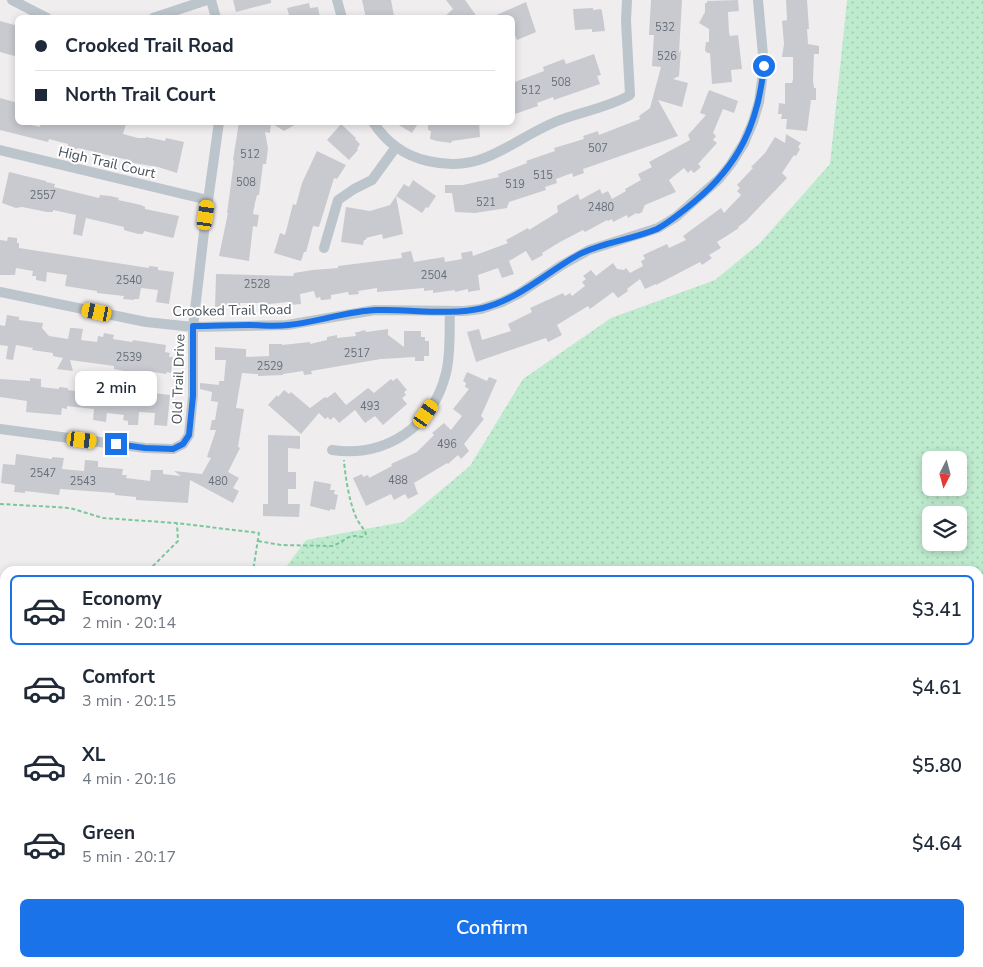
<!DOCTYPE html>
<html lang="en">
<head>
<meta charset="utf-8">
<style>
  body { margin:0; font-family:"Nunito Sans",sans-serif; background:#f6f6f7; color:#1f2937; height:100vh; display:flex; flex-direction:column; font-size:19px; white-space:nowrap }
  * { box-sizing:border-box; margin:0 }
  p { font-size:16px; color:#747a83 }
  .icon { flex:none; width:28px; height:28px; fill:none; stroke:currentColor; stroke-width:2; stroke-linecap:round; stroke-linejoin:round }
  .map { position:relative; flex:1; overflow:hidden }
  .sheet { position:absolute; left:0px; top:566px; width:984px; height:401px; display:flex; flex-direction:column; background:#fff; border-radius:15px 15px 0 0; box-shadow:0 2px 8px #0003 }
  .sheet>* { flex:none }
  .hud { position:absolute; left:15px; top:15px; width:500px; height:110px; border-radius:8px; box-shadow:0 2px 8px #0003; display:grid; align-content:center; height:110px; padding:0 20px; background:#fff }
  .needle { width:32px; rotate:186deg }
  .buttons { position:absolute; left:922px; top:451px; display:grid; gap:10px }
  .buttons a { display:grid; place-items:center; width:45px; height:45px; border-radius:8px; background:#fff; box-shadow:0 2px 8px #0003; font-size:25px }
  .end { position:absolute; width:22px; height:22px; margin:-11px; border:6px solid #1a73e8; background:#fff; box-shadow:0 0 0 2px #fff }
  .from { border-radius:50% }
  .bubble { position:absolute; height:35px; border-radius:8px; background:#fff; box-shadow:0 2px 8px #0003; font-size:16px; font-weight:600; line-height:35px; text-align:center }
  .car { position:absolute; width:15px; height:30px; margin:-15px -8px; border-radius:6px; box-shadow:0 0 4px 1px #0007; background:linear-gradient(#f5c518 24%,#345 0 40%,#f5c518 0 76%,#345 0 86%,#f5c518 0) }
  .hud b { display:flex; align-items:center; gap:18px; height:48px; font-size:19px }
  .hud b+b { border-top:1px solid #e0e1e3 }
  .hud i { width:12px; height:12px; background:#1f2937 }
  ul { padding:9px 0 0; list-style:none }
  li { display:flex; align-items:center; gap:15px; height:70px; margin:0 10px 8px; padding:0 10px; border:2px solid transparent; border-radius:8px }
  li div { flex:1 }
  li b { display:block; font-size:19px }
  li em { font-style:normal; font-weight:600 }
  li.on { border-color:#1a73e8 }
  li>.icon { width:45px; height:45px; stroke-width:1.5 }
  .action { display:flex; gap:10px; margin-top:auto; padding:10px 20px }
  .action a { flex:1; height:58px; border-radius:8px; background:#1a73e8; color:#fff; font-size:20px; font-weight:600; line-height:58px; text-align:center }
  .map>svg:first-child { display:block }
  .grass { fill:url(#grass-dots); fill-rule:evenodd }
  .building { fill:#c8cad0 }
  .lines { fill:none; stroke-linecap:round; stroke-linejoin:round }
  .path { stroke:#79c79d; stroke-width:2; stroke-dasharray:4 2.5; stroke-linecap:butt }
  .minor { stroke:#bdc5cc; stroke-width:10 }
  .route { stroke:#1a73e8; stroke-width:6 }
  .labels { text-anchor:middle; stroke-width:4; stroke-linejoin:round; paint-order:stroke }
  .number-label { font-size:11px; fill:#676f78 }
  .street-label { font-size:14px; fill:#47515a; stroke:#fff }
</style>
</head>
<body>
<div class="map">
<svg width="983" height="967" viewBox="0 0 983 967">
  <defs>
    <pattern id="grass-dots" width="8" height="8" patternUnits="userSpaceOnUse" patternTransform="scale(1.25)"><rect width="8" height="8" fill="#beebce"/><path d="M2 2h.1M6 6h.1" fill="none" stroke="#a5cbb3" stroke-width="1.8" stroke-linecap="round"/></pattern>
  </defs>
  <rect width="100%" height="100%" fill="#f0edee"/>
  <path class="grass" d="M847,0H983V967H81L82,962H979V571H283L306,540L403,522L470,466L523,379L611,318L715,280L760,243L830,164ZM931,460H959V488H931ZM931,515H959V542H931Z"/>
  <path class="building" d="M233,0H271V3L236,12Z
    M362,0H391L394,16L366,18Z
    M446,0H465L478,18H443L453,9Z
    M651,0H682L679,53L681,50L679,76L673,79L688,83L682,107L658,100L678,136L586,168L583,169L584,173L573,177L572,173L556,179L557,183L545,187L546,190L509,202L507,208L475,213L455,212L452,193H445V185H463L499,177L498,174L527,163L526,161L555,151L554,148L584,139L583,136L598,131L599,135L640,119L639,116L650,108L661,67L652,66L654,35H649Z
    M738,0L739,11L728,12L729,32L730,36L738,35L742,69L731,70L732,82L712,84L710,53H707L705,50L706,42H709V29L699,23L705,12V3H707V1Z
    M786,0H807L809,29H807L808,44L819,46V54H814L813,80L814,88H816V100H811L807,131L786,129L787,119H781L782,114H778L779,103L785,104V83H792L793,79V57H782L784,44L782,21L787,20Z
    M526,2L536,32L517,40L512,29V18L492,17Z
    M309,3L310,8L318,7L320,18H290L287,8Z
    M593,8V10L601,9L602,11L605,31L592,32V29L575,30L573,9Z
    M0,21L18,26V57L0,52Z
    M594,54L601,75L597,76L600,84L554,100L553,97L537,103L538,106L512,115V83L544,71L543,67L564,59L566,64Z
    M709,90L738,101L734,113L723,109L713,133L716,136L713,140L717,143L698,164L701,167L694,173L691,170L688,173L684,168L669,180L676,192L645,205L642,212L638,214L636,213L628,218L627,215L613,222L612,219L608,221L607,220L585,232L583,230L560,242L542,253L543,255L532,261L526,251L509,261L514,274L502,278L498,268L478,275L480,290L468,292V289L455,292V290L433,293V290L424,291V288L377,292V288L358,291L359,294L349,295L348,292L331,295V299L323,300H321L320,297L316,298L314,291L300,294L301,304L289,305V302L269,304V307L259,306V303H240V305L215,307L216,274L293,276L294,273L313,270L338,268V266L402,258L401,253L411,251L414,262L444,257L445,262L462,259L461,253L472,251L473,256L508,243L506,240L528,228L529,230L558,212L557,206L578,194L580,200L600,189L602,194L608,191L612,199L626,191L625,189L641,180L638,174L652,167L649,162L690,140L688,135L706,115L700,113Z
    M0,98L18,103V122L40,127L41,122H100L111,125L112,122H119L126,124L123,134L138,138H146V137L165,141L166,138L184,142L177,173L158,167L127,162L128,160L78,148L77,149L68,147V144L49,139L48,142L0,130Z
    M239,122H300L284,131L271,123L270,133L265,132L268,148L266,164H263L259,195H257L255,203L253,214L259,215L257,227L253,226L249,261L219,256L228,213H227L234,161L233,160Z
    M394,122H419L412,133Z
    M428,122H479L480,137L452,141L451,143L437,141L430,139L431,131L428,130Z
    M341,124L356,138L355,139L360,144L357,149L358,150L349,160L327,140Z
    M786,134L801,143L798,147L800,149L796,156L794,155L782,173L787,178L746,221L738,227L739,228L717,242L721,248L709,255L712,258L702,265L700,262L656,285V284L645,289L640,279L627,289L628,291L618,298L613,292L590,309L588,306L557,325L562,335L548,342L546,338L476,362L467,332L479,329L482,340L511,331L508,324L532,312L530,308L563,293L565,296L570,293L572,296L585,286L582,282L586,279L583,276L591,270L596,276L613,263L617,269L624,270L626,268L630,273L643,266L641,261L645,259L643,255L667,244L669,248L686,240L683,236L721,208L724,213L741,195L737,191L740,188L737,185L753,168L751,167L765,153L775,137L785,143Z
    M317,151L346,165L337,179L334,178L319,227L313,226L306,252H304L301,261L274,253L280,233L285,235L293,204L296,205L302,183Z
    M9,172L46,181V182L55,184L54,187L58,188L99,198L100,195L110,196L119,198L118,200L141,205L145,207V209L179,216L174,236L173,238L144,231L143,234H138L124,230V227L86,218L82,236L73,234L76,215L53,210V212H47L22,207L16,208L2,203Z
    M413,180L436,196L428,208L426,207L422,213L396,196L404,184L409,187Z
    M396,196L403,234L383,239L382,234L366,238V240H364L363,245L341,242L346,207L370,211L390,205Z
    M8,237L17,238V243H19V248L149,268V266L158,267V270L174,272L169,304L156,302L158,290L141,288L139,299H134V300L123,299L124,296L97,293V291L65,286L67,275L47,272L46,282L36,280V276H32L33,271L16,268L15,275H0V240L7,241Z
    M7,315L19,317V320L43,323L42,328L49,336L68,339L70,328H74L83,329L81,340L97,342L98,336L103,337L104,333L114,335L113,339L132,342L133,340L166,345L165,352L170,353L169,357H173L171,373L167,372L166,374L154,372L153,375H144L114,369V366L70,360L73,371L57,369L63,358L53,356V353L32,350L33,348L16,345L13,360L6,359L8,346L0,345V325L5,326Z
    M388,329V335L404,347V331H421V337H425V341H429V356H424V361H415V357L381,359L311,371L312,374L304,375L303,371L283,374V375L258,376V374L242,373L236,408L244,409L238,447L240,448L228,472L239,478L233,488L239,491L233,503L190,480L188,503L136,500V497L115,495V493L60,489L59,495L25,491V493L14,492L15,485L1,483L3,464L15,465L16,454L52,459V457L64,458L62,469L84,471L85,460L98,461V467L123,469L122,475H127L126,478L150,481L151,470H163V474L181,476L174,471L202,474L211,458L207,457L216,430H210L212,420H215L218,402L211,401L212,392L200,389V383L219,385V381H224L225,369L226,360H215V347L246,349V357L269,356V344H282V345L310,342V344L327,340V337L337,335V338L356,336L355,332H358L365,330L366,332Z
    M467,372L487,381L489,377L497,380L481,416L484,419L464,444L469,451L461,459L458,455L448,464L447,463L414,483L418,494L408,499L405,494L394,500L391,494L366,506L353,478L362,474L363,477L368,475L369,478L392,466L391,464L417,452L434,435L432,433L444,423L451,430L462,416L453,409L469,389L465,387L466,383L463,381Z
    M30,378L41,379V387L59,389V387L68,388V390L83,392L84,388L145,395V392L170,395L167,426L154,425L155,413L139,412L138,425H128V421L123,420L124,415L107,413L106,422L93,420L94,409L84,408L67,406V409L62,408L61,415L26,412L27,401L0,397V379L30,381Z
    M397,378L407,390L404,392L406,395L402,398L407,404L383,425L375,416L365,423L355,410L339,423L334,417L330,420L328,417L325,419L319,413L301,434L268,405L277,395L278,397L284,390L289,394L291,392L310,408L325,397L327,398L335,392L346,405L368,388L374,393L391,379L393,381Z
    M268,435L300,436V449L288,448V472H296V489H288V504H300L299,517L263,516V504H268Z
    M314,481L331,484L330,490H335L334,494L338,495L335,510L330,509V511L310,506Z"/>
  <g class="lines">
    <path class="path" d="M0,504L55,507L70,508L103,518L176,523L259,533L253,571
      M258,541L281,545L332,546C345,542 347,533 362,537L366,534C364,529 361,526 358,521C350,507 345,476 344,460
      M148,571L178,541L177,524
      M0,786L5,775
      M729,962L730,967
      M172,967L173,962
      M664,967L667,962"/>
    <path class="minor" d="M12,0L47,18
      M211,0L216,18
      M337,0L342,18
      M153,18L207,0
      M373,122C386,142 405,156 428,161C483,174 508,142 555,122C580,112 607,108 630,95L626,21L627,0
      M0,150L208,200
      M324,248L338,200L354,189L372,180L396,147
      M0,292L146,322L193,327L287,325L375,310L464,311L481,309L502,302L520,293L562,265L589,250L658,228L676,217L719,179L731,164L744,143L753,122L759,102L764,66L758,0
      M0,429L145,448L173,449L183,444L189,435L193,395V327L206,215L219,122
      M332,450C386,458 433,426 446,373C451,353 449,332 450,312
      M0,604L5,619
      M0,722L5,699"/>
  </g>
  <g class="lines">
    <path class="route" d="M116,444L145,448L173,449L183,444L189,435L193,396V326C212,326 231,325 250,325C262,325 275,327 288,325C318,322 347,311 377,310C412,309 449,316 483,308C519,299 546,273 578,255C602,242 631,240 657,229C670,222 682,212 694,202C739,165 758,124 764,66"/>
  </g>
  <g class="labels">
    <g class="number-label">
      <text x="665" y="31">532</text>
      <text x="667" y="60">526</text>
      <text x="561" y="86">508</text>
      <text x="531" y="94">512</text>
      <text x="598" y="152">507</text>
      <text x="250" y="158">512</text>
      <text x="543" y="179">515</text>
      <text x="246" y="186">508</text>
      <text x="515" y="188">519</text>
      <text x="43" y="199">2557</text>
      <text x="486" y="206">521</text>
      <text x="601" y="211">2480</text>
      <text x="434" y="279">2504</text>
      <text x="129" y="284">2540</text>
      <text x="257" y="288">2528</text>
      <text x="357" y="357">2517</text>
      <text x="129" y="361">2539</text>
      <text x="270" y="370">2529</text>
      <text x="370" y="410">493</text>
      <text x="447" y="448">496</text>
      <text x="43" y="477">2547</text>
      <text x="398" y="484">488</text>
      <text x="83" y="485">2543</text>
      <text x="218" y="485">480</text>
    </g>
    <g class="street-label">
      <text transform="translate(107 162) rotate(13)" y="5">High Trail Court</text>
      <text transform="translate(232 310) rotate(-1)" y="5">Crooked Trail Road</text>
      <text transform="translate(178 379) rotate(-88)" y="5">Old Trail Drive</text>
    </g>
  </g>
</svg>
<div class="buttons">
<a><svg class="needle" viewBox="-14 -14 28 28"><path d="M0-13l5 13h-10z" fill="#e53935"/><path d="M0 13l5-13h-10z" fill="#747a83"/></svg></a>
<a><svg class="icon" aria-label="layers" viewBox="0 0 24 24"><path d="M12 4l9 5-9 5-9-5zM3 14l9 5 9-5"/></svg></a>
</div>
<i class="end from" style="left:764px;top:66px"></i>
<i class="end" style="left:116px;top:444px"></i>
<div class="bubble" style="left:75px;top:371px;width:82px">2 min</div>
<i class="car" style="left:206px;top:215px;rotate:8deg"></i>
<i class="car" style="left:97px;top:312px;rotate:282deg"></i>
<i class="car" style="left:426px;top:414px;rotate:35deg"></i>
<i class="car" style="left:82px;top:440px;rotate:97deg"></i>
<div class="hud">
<b><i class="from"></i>Crooked Trail Road</b>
<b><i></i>North Trail Court</b>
</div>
<section class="sheet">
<ul>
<li class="on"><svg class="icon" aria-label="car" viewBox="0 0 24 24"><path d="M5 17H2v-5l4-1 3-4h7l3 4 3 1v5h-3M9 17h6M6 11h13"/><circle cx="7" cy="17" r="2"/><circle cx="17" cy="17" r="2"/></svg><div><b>Economy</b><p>2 min · 20:14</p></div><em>$3.41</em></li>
<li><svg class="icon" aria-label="car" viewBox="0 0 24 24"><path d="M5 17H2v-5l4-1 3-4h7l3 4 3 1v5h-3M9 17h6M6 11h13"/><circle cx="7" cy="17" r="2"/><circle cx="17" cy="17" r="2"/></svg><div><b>Comfort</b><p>3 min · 20:15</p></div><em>$4.61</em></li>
<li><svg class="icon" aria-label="car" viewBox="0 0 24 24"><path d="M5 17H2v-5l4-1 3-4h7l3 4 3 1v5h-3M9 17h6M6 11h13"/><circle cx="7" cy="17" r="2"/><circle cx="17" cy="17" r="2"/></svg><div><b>XL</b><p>4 min · 20:16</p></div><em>$5.80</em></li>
<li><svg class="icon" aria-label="car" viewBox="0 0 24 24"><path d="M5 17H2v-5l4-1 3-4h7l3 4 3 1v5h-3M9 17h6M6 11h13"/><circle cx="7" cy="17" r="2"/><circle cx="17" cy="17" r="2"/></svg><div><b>Green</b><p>5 min · 20:17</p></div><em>$4.64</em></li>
</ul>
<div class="action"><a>Confirm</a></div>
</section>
</div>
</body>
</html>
